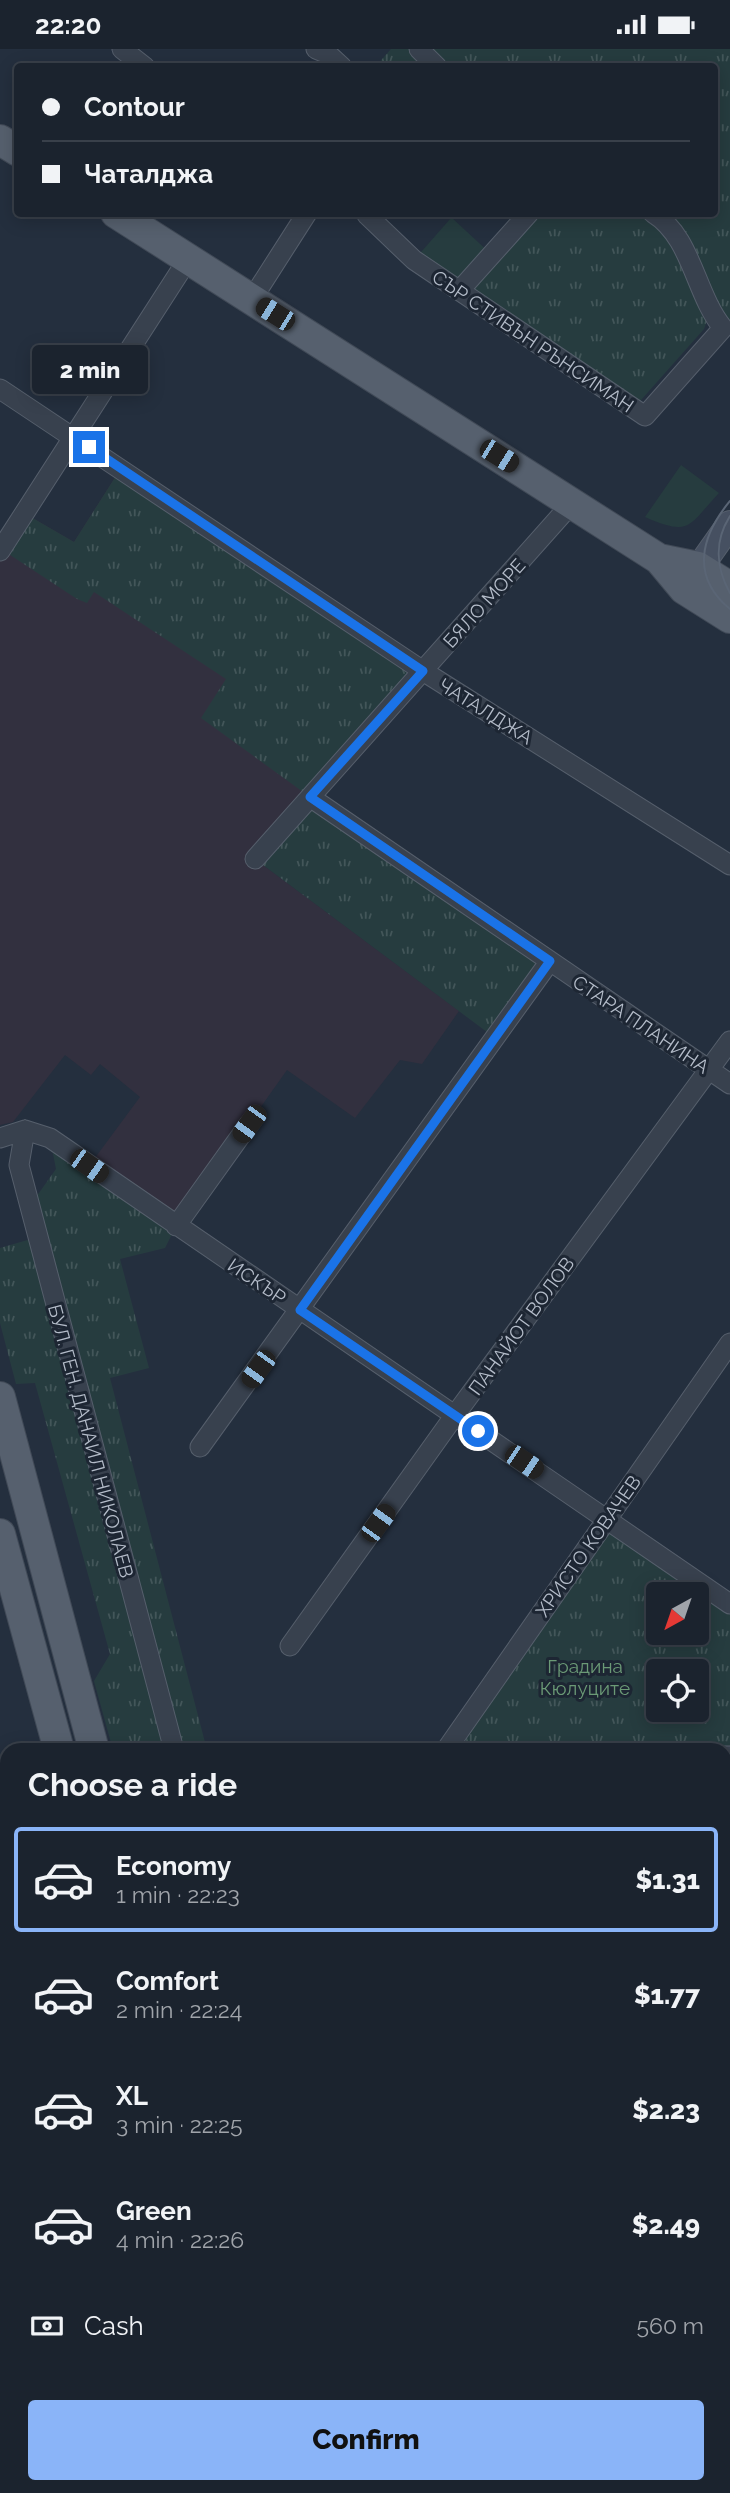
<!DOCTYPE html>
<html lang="en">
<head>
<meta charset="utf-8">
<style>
  body { margin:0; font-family:Raleway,sans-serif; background:#282f3a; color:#f1f3f6; height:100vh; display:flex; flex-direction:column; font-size:26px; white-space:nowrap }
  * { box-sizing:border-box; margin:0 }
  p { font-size:23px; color:#a0a4aa }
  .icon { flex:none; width:38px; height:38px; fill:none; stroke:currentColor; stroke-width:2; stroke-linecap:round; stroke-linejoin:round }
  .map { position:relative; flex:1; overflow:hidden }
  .panel { position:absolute; left:0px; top:1694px; width:732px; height:751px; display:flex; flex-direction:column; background:#1b232e; border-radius:21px 21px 0 0; box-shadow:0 4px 18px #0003,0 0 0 2px #39404a }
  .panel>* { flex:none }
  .guide { position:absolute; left:14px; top:14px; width:704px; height:154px; border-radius:7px; box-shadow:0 4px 18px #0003,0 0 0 2px #39404a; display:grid; align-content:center; height:154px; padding:0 28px; background:#1b232e }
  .needle { width:46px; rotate:220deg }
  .buttons { position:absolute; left:646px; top:1533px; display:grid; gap:14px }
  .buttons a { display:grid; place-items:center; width:63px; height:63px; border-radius:7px; background:#1b232e; box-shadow:0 4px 18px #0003,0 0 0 2px #39404a; font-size:35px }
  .end { position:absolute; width:32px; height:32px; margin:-16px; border:9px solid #1a73e8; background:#fff; box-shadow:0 0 0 4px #fff }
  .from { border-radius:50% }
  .bubble { position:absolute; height:49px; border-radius:7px; background:#1b232e; box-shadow:0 4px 18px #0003,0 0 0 2px #39404a; font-size:23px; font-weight:800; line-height:49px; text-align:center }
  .car { position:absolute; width:21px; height:42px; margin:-21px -10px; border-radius:9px; box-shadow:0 0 5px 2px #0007; background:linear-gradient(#222 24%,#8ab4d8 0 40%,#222 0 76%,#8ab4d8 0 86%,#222 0) }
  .guide b { display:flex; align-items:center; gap:24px; height:66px; font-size:26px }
  .guide b+b { border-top:2px solid #39404a }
  .guide i { width:18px; height:18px; background:#f1f3f6 }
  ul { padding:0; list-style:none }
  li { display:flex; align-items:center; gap:21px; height:105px; margin:0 14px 10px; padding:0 14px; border:4px solid transparent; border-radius:7px }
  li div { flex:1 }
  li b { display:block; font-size:26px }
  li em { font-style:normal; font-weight:800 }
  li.on { border-color:#8ab4f8 }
  li>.icon { width:63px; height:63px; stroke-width:1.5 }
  h2 { padding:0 28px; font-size:32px; line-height:84px }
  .pay { display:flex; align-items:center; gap:18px; height:77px; padding:0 28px; font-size:26px }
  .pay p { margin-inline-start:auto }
  .cta { display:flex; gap:14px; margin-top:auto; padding:14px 28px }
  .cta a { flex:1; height:80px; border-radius:7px; background:#8ab4f8; color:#111; font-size:28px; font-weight:800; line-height:80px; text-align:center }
  .status { display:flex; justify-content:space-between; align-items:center; height:49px; padding:0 35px; background:#1b232e; direction:ltr }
  .status svg { height:19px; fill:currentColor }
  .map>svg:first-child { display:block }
  .medical { fill:#32303f }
  .green { fill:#263c3f }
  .park { fill:url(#park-tufts); fill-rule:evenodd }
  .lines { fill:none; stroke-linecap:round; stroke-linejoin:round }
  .street-casing { stroke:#565f6c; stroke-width:21 }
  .secondary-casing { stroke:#565f6c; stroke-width:28 }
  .primary-casing { stroke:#414a57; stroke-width:32 }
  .street { stroke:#38414e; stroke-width:19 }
  .secondary { stroke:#465061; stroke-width:26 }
  .primary { stroke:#56606e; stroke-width:30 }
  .tram { stroke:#5a6575; stroke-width:2 }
  .route { stroke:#1a73e8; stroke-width:9 }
  .labels { text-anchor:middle; stroke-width:6; stroke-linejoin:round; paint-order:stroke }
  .street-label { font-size:19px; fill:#b4bcc9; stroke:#1d2633 }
  .park-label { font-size:19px; fill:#6b9a76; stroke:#1d2633 }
</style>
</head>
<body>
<div class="status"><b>22:20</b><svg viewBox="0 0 49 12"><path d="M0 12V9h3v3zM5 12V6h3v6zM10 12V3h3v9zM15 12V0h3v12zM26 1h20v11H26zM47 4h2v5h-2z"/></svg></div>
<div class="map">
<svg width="730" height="2444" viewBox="0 0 730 2444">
  <defs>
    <pattern id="park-tufts" width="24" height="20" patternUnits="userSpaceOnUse" patternTransform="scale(1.75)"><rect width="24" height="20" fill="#263c3f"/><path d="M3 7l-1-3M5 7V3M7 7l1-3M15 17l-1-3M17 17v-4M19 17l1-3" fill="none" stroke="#435659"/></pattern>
  </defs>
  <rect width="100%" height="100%" fill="#242f3e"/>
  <path class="medical" d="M121,419L423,622L255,810L459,962L422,1015L400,1011L355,1069L287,1021L176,1177L89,1117L140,1048L100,1015L91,1026L65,1006L13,1073L0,1076V502L24,464L74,493Z"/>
  <path class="green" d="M447,165H456L452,169L491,205L460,241L414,211L451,169Z
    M681,416L719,444C688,477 691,488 645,468Z"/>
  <path class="park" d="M391,0H419L437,18H375Z
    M427,0H730V278L667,165L714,164V18L446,17Z
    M529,165H653L710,263L704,280L633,360L460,241Z
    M121,419L423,622L310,748L550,912L495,989L255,810L310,748L201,669L226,630L94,543L87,554L77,550L1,500L24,464L74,493Z
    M50,1089L176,1177L165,1199L120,1210L149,1319L110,1329L207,1701H113L94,1632L110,1605L35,1334L16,1335L0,1274V1199L31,1190L24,1165L56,1120Z
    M607,1471L730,1555V1706L724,1701H448ZM658,1545H696V1584H658ZM658,1622H696V1661H658Z"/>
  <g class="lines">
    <g class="street-casing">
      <path id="street" d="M122,0L145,18
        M316,0L328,5L342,18
        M419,0L437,18
        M369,164L367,166L414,211L645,367L723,279C695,245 692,188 653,164
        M460,241L529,164
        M252,250L307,164
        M0,340L423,622L730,816
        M0,502L188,210
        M310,748L730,1035
        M255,810L573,453
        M25,1081L50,1089L730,1555
        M25,1081L19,1116L174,1701
        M0,1089L25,1081
        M176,1177L249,1075
        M200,1398L550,912
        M290,1597L455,1366L730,992
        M446,1701L730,1294
        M724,1707H730
        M724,1904L730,1903
        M724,2123L730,2124
        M724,2298L730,2301
        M573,2438L579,2444"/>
    </g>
    <g class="secondary-casing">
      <path id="secondary" d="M687,536L730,475"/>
    </g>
    <g class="primary-casing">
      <path id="primary" d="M0,91L18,102
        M116,164L659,510L684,540L730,569
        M659,510L698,518L730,538
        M0,1348L94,1701
        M0,1485L59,1701
        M724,2026L730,2014
        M724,2082L730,2072
        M242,2438L243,2444
        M287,2438L289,2444
        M501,2444L504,2438
        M531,2444L534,2438"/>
    </g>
    <use href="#street" class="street"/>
    <use href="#secondary" class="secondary"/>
    <use href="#primary" class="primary"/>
    <path class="tram" d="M730,452C701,487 690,527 730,560
      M730,467C714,492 716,519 730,544"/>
  </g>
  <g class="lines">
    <path class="route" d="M89,398L423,622L310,748L550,912L300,1261L478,1382"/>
  </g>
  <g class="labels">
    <g class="street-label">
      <text transform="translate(533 292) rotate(34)" y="7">СЪР СТИВЪН РЪНСИМАН</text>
      <text transform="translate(484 554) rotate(-48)" y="7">БЯЛО МОРЕ</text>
      <text transform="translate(486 662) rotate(32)" y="7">ЧАТАЛДЖА</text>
      <text transform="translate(641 975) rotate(34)" y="7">СТАРА ПЛАНИНА</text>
      <text transform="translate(257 1232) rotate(34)" y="7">ИСКЪР</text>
      <text transform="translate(521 1277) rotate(-54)" y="7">ПАНАЙОТ ВОЛОВ</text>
      <text transform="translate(91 1392) rotate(75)" y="7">БУЛ. ГЕН. ДАНАИЛ НИКОЛАЕВ</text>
      <text transform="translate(588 1497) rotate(-55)" y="7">ХРИСТО КОВАЧЕВ</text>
    </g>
    <g class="park-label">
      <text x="585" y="1624">Градина<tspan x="585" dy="22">Кюлуците</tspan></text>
    </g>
  </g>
</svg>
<div class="buttons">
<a><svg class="needle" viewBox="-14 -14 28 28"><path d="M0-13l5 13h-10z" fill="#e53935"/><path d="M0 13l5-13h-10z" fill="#a0a4aa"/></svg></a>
<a><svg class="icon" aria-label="locate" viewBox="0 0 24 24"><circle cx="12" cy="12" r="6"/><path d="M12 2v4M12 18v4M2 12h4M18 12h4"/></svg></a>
</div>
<i class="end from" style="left:478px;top:1382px"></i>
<i class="end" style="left:89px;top:398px"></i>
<div class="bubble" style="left:32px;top:296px;width:116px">2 min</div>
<i class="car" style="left:275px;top:265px;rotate:302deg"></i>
<i class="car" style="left:499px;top:407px;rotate:122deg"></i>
<i class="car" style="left:249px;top:1075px;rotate:216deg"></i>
<i class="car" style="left:89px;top:1117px;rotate:125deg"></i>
<i class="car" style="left:258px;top:1320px;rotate:216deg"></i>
<i class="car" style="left:524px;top:1413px;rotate:124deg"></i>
<i class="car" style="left:378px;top:1474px;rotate:36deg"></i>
<div class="guide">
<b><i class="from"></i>Contour</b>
<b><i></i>Чаталджа</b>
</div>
<section class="panel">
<h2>Choose a ride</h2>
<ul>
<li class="on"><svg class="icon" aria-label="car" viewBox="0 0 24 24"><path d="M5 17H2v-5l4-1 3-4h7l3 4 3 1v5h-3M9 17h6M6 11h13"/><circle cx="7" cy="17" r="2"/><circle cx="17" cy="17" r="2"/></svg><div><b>Economy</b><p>1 min · 22:23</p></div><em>$1.31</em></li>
<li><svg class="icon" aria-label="car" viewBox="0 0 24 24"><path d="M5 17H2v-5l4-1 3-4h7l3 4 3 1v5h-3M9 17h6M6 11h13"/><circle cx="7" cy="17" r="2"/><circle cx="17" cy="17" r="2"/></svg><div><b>Comfort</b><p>2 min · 22:24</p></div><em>$1.77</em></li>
<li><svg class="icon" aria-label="car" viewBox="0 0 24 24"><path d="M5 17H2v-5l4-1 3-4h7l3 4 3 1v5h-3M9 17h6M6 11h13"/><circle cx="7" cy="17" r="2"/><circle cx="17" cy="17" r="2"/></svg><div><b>XL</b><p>3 min · 22:25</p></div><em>$2.23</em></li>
<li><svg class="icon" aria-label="car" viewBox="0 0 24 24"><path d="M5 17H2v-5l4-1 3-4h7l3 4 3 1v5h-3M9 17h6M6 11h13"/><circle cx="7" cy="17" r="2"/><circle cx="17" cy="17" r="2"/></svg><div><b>Green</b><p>4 min · 22:26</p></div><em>$2.49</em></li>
</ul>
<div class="pay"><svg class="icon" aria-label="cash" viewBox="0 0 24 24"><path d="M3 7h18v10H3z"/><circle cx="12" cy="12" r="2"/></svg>Cash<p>560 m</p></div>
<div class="cta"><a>Confirm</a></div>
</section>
</div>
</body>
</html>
